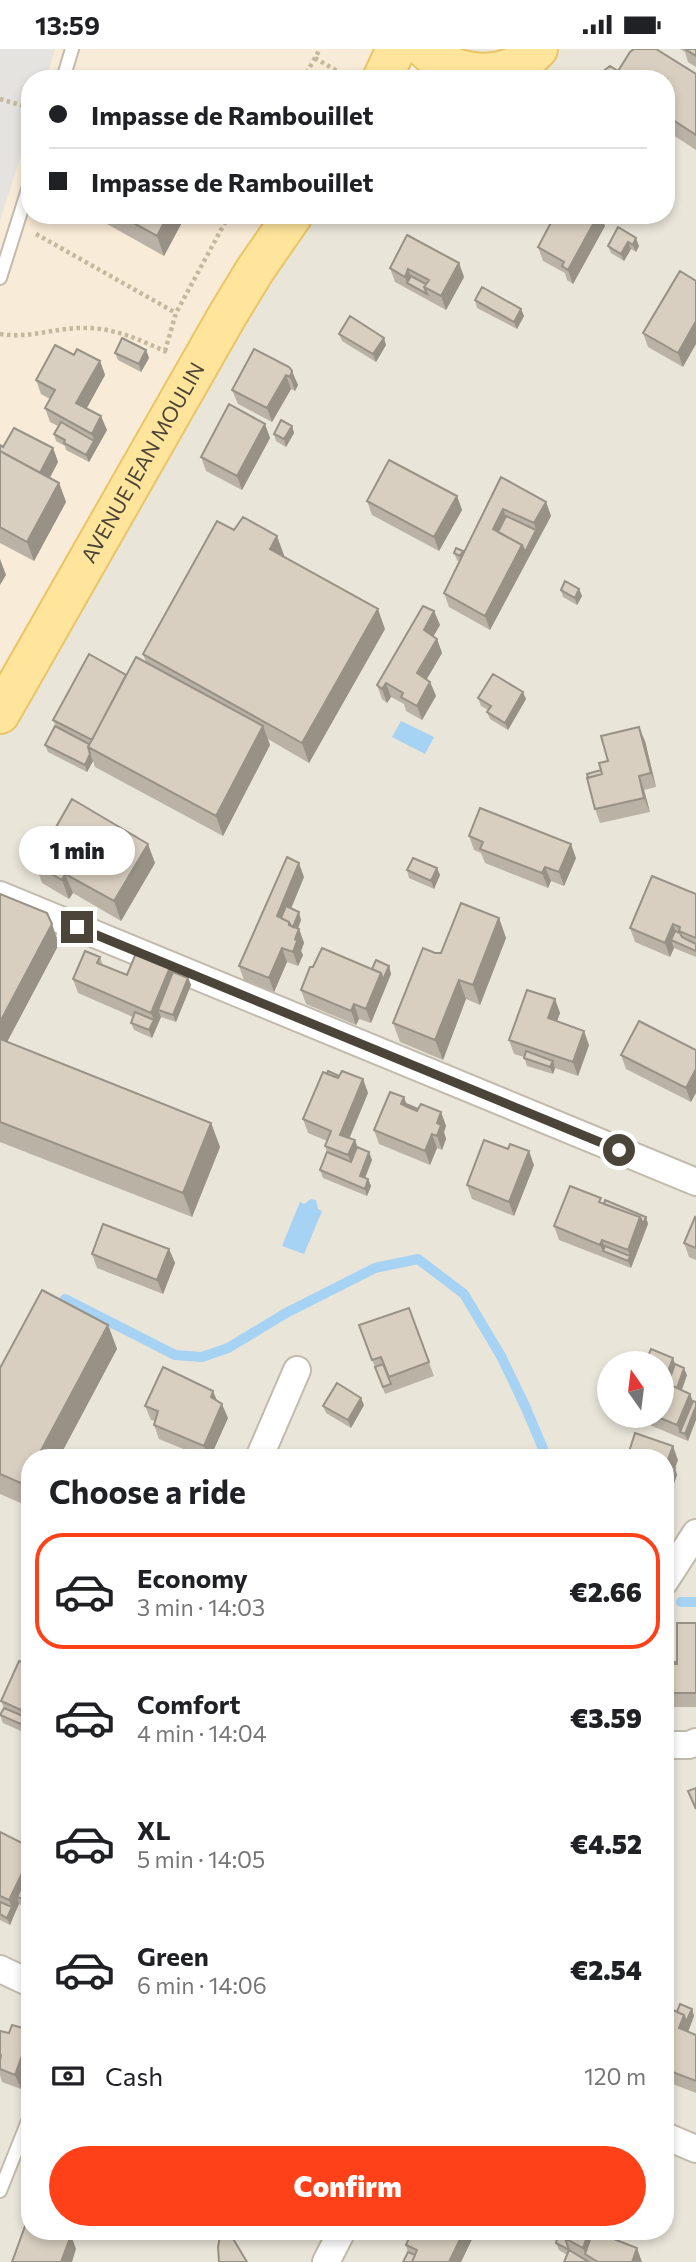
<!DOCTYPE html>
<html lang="en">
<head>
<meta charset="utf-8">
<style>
  body { margin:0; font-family:Commissioner,sans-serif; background:#f6f6f6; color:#202124; height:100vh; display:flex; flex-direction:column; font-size:26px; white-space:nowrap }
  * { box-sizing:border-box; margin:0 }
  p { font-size:23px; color:#757577 }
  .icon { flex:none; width:38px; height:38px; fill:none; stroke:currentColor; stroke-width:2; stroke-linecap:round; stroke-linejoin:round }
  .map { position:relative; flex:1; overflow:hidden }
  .side { position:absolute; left:21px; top:1400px; width:653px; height:791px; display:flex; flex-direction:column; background:#fff; border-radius:28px; box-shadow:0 4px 10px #0003 }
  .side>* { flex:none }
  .guide { position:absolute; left:21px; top:21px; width:654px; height:154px; border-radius:28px; box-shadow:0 4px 10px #0003; display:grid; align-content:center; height:154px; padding:0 28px; background:#fff }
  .needle { width:46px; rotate:346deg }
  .controls { position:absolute; left:597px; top:1302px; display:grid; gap:14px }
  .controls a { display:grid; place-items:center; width:77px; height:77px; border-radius:50%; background:#fff; box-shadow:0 4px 10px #0003; font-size:35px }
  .end { position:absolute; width:32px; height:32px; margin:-16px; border:9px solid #4b4438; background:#fff; box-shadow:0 0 0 4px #fff }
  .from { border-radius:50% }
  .bubble { position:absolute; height:49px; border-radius:24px; background:#fff; box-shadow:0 4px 10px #0003; font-size:23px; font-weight:800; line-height:49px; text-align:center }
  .guide b { display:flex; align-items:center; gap:24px; height:66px; font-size:26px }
  .guide b+b { border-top:2px solid #e0e0e0 }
  .guide i { width:18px; height:18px; background:#202124 }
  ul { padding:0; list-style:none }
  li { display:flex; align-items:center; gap:21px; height:116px; margin:0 14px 10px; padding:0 14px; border:4px solid transparent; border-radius:28px }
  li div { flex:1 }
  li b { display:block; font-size:26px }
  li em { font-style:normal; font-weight:800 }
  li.current { border-color:#ff4119 }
  li>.icon { width:63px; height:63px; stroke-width:1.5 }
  h2 { padding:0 28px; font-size:32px; line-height:84px }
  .pay { display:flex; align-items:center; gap:18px; height:77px; padding:0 28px; font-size:26px }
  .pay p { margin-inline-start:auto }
  .cta { display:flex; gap:14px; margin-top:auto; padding:14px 28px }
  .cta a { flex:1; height:80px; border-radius:42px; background:#ff4119; color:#fff; font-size:28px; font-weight:800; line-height:80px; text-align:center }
  .status { display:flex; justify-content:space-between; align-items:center; height:49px; padding:0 35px; background:#fff; direction:ltr }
  .status svg { height:19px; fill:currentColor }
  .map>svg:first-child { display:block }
  .residential { fill:#eae5d9; fill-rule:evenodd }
  .commercial { fill:#f8ebd7 }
  .parking { fill:#e5e3df }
  .water { fill:#a6d2f4 }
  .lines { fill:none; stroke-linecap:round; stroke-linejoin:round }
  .stream { stroke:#a6d2f4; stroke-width:10 }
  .lane-casing { stroke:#c2bbad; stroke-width:16 }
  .street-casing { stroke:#c2bbad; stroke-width:30 }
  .primary-casing { stroke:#e9c566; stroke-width:42 }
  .path { stroke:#c5b89e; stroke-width:4.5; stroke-dasharray:3.5 3.5; stroke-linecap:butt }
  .lane { stroke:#fff; stroke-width:12 }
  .street { stroke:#fff; stroke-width:26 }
  .primary { stroke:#ffe59b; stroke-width:38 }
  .wall { fill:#bab2a5 }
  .shaded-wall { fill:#979186 }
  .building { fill:#d8cfc0; stroke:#979186; stroke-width:2 }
  .route { stroke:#4b4438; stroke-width:9 }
  .labels { text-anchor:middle; stroke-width:5; stroke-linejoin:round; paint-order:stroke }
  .street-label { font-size:21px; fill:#4b4438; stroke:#fff }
</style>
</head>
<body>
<div class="status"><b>13:59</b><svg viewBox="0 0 49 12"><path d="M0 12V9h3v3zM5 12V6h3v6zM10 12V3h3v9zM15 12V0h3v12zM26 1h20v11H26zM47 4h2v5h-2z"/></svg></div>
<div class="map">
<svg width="696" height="2213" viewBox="0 0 696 2213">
  <rect width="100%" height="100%" fill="#f6f3eb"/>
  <path class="residential" d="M457,0H696V2213H0V619L248,166H667V30H407ZM609,1314H662V1367H609ZM30,1409H665V2182H30Z"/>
  <path class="commercial" d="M0,0H396L382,30H30V166H293L0,665Z"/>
  <path class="parking" d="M0,0H55L46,30H30V79L0,171Z"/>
  <path class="water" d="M401,672L434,688L425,705L392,688Z
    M311,1150L316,1151L318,1160L322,1162L304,1205L282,1197L300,1153L304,1155Z"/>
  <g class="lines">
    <path class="stream" d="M65,1250L175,1306L202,1308L228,1299L286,1264L375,1219L418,1210L464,1245L501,1307L525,1357L547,1409
      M681,1553H696"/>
    <g class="lane-casing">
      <path id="lane" d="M63,30L72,0
        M0,229L30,134
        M0,2142L30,2067"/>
    </g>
    <g class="street-casing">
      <path id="street" d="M0,846L696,1133
        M259,1409L297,1321
        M665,1532L696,1484
        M665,1696H689L696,1693
        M0,1920L30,1934
        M665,2087L696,2100
        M326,2213L342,2182"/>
    </g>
    <g class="primary-casing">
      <g id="primary">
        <path d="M425,0C456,29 507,34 538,0"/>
        <path d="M382,30L396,0"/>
        <path id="s1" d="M0,665L227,267L255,221L293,166"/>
      </g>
    </g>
    <path class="path" d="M315,9L347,28
      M303,30L320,0
      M0,50L30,59
      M36,185L176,264
      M0,285C29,290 57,278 86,279C116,279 142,292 169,304
      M165,302L176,264L229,166"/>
    <use href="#lane" class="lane"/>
    <use href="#street" class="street"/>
    <use href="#primary" class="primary"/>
  </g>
  <path class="wall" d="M680,0H696V18L688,13L685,3Z
    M618,22L696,25V101L667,82V30Z
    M91,166H186L164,207Z
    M605,177L573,235L567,231L565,224L543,212L538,198Z
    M618,178L639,197L636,203L631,200L624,212L611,204L608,197Z
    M459,214L464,228L446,261L395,233L390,219Z
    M680,222L683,318L648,298L643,284Z
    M475,251L521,260L524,267L517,280L477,259Z
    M339,285L386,296L376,313L342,292Z
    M146,301L149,309L141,323L118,311L115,304Z
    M100,312L105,326L86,359L107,381L89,413L66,401L65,397L56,392L54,385L58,377L50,373L45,359L50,350L41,345L36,331Z
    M289,318L298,336L295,342L291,340L272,373L238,355L232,341Z
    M265,375L270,389L242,441L206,422L201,408Z
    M292,377L294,384L286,398L276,392L274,385Z
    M0,396L3,398L53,399L58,413L50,429L59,434L66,453L34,512L0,494Z
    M501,428L546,453L551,467L490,581L449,558L444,544L459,513L457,511L454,504H464Z
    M457,447L462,461L439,502L372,466L367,452Z
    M284,506V507L385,580L309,714L268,690L270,696L223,787L95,718L93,712L87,723L48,703L45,696L56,677L53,671L146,613L143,605Z
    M579,540L582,547L577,556L563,548L561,541Z
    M434,562L440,576L433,588L437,590L442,604L427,630L430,633L436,647L422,671L406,662L404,655L391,648L387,654L382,650L377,636Z
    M478,649L526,650L508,681L490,670L487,663L488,661L481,657Z
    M645,692L656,738L644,741L650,763L600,774L595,760L601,721L608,712Z
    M469,787L576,809L564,837L551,832L548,839L485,814L481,804L474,801Z
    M155,814L121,872L73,844L69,850L42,834L35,815Z
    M437,819L440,826L434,840L409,829L407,821Z
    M304,828L291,860L301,871L298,880H299L304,894L301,902L303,906L298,917L287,913L274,943L244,931L239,917Z
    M0,845L59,895L7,993L211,1074L220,1098L192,1168L0,1093Z
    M696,845V908L674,899L670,908L635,893L630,879Z
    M499,869L506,889L480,956L466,950L443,1011L400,993L393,974L435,904H441Z
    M100,908L103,917L127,926L171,916L173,923L188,929L191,936L176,973L161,968L152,989L134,981L131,974L133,968L78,944L73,930Z
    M389,917L391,925L371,974L359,970L356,976L306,955L301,941L372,920Z
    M555,950L560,964L557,972L589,996L578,1027L555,1019L553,1025L527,1017L524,1008L514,1005L509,991Z
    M696,1001L691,1053L626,1020L621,1006Z
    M327,1025L363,1030L368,1044L349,1089L355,1091L357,1098L369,1103L372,1111L365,1129L368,1130L371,1137L367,1147L323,1129L320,1121L327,1103L325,1097L327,1092L308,1084L303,1070Z
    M404,1048L406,1055L418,1060L441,1063L446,1077L444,1083L446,1090L442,1101L437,1099L430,1116L379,1095L374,1081Z
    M509,1100L534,1116L514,1167L472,1150L467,1136Z
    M603,1154L646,1168L648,1175L631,1219L559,1191L554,1177Z
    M696,1169V1211L689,1208L684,1194Z
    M169,1200L175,1214L163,1245L97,1219L92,1205Z
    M409,1259L434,1327L385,1345L359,1276Z
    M108,1276L117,1300L30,1409V1458L0,1445V1319Z
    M675,1315L687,1326L682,1341L690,1345L693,1352L688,1392L633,1369L632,1367H662Z
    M217,1352L228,1369L210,1409H205L159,1390L154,1376L155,1372L151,1371L145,1357Z
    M364,1356L351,1379L326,1364L323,1357Z
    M665,1409L678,1411L675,1419L677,1426L672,1440L668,1438L665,1446Z
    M696,1574V1658H665V1613H677Z
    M30,1616V1686L3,1674L0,1666L4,1659L1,1652Z
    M0,1783L30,1798V1849L26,1858L19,1855L10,1876L0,1871Z
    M692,1960L694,1967L688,1983L696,1986V2044L665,2032V1999L670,1986L667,1978Z
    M30,1981V2013L21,2040L2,2033L0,2026V1982L9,1984Z
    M559,2182H603L602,2185L642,2213H564L567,2206L559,2201L556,2194Z
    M473,2188L461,2213H403L408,2203L406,2196Z"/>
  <path class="shaded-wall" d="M168,166H186L164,207L157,187Z
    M598,166H601L605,177L573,235L568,221Z
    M636,189L639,197L636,203L633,196Z
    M628,193L631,200L624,212L621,205Z
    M459,214L464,228L446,261L441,247Z
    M408,220L413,234H407L405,228Z
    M521,260L524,267L517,280L514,273Z
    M696,272V295L683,318L678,304Z
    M384,289L386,296L376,313L373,305Z
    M146,301L149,309L141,323L139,315Z
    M100,312L105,326L82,368L76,354Z
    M292,322L298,336L295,342L290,328Z
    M286,326L291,340L272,373L267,359Z
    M101,367L107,381L89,413L86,406L94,392L92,385Z
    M265,375L270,389L242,441L237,427Z
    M292,377L294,384L286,398L284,390Z
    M53,399L58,413L43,441L38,427Z
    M59,434L66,453L34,512L27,493Z
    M457,447L462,461L439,502L434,488Z
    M546,453L551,467L490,581L485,567L522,496L536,481L534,474Z
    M503,460L508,474L495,487L493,480Z
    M277,487L284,506L277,519L270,500Z
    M0,510L6,526L0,536Z
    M579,540L582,547L577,556L575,549Z
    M378,560L385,580L309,714L302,694Z
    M434,562L440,576L429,595L424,581Z
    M437,590L442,604L422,638L417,624Z
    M430,633L436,647L422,671L417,657Z
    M386,634L391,648L387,654L382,640Z
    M523,643L526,650L508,681L505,674Z
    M263,677L270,696L223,787L216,767Z
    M639,678L645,692L656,738L651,724Z
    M90,705L93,712L87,723L85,716Z
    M639,727L644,741L650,763L644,749Z
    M148,795L155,814L121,872L114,852Z
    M571,795L576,809L564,837L559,823Z
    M299,814L304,828L284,876L277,867Z
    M545,818L551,832L548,839L542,824Z
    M437,819L440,826L434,840L431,832Z
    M65,825L73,844L69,850L62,831Z
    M299,863L301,871L295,887L292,880Z
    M499,869L506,889L480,956L473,936Z
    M52,875L59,895L7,993H0V973Z
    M673,875L678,889L671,891L674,899L670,908L665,894Z
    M299,880L304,894L301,902L303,906L298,917L293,903L295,890Z
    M282,899L287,913L274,943L269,929Z
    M171,916L176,930L158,961L161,968L152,989L149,981L154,971L151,964Z
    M389,917L391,925L371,974L366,960L381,924Z
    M188,929L191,936L176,973L173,966Z
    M459,931L466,950L443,1011L435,991Z
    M555,950L560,964L553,983L548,969Z
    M354,955L359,970L356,976L351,962Z
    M584,982L589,996L578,1027L573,1013Z
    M553,1012L555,1019L553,1025L550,1018Z
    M696,1020V1044L691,1053L686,1039Z
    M363,1030L368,1044L345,1100L340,1086Z
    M404,1048L409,1062L401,1055Z
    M441,1063L446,1077L444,1083L446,1090L442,1101L437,1087V1074Z
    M211,1074L220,1098L192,1168L183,1144Z
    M432,1085L437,1099L430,1116L425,1102Z
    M355,1091L360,1105L353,1120L348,1106Z
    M529,1102L534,1116L514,1167L509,1153Z
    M369,1103L372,1111L363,1134L360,1127Z
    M368,1130L371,1137L367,1147L365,1140Z
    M640,1168H646L648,1175L631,1219L628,1212L630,1207L628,1201Z
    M602,1191L607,1204L603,1202L600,1196Z
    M169,1200L175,1214L163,1245L157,1231Z
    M108,1276L117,1300L59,1409H37Z
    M673,1309L678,1323L671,1342L664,1333Z
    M684,1319L687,1326L678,1351L676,1344Z
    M213,1342L219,1356L211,1348Z
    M690,1345L695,1359L696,1357V1371L688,1392L685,1385L680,1383L677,1376Z
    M361,1349L364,1356L351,1379L348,1371Z
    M222,1355L228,1369L210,1409H209L204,1397Z
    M673,1397L678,1411L675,1419L677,1426L672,1440L670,1432L665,1431L668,1438L665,1446V1418Z
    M30,1422V1453L23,1435Z
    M30,1808V1833L17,1848L19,1855L14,1866L9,1851Z
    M30,1836V1849L26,1858L23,1850Z
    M12,1858L14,1866L10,1876L7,1869Z
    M692,1960L694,1967L689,1980L686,1973Z
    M684,1966L689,1980L684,1993L679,1979Z
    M30,1984V2013L21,2040L15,2026Z
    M464,2182H471L473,2188L461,2213H449Z
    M589,2182H603L593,2210L585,2205L583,2199Z
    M71,2186L76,2200L72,2213H61Z
    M637,2199L642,2213H632Z"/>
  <path class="building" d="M634,0H656L696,25V86L667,67V30H593L610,17L618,22L630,3Z
    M685,0H696V7Z
    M119,166H168L157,187Z
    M555,166H598L568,221L562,217L564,213L538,198Z
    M618,178L636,189L633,196L628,193L621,205L608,197Z
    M407,186L459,214L441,247L424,238L429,231L408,220L405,228L390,219Z
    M680,222L696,232V272L678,304L643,284Z
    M411,227L426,235L424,238L427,245L407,234Z
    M482,238L521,260L514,273L475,251Z
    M350,267L384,289L373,305L339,285Z
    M122,289L146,301L139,315L115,304Z
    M55,296L74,306L77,300L100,312L76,354L101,367L92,385L45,359L55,341L36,331Z
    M254,300L289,318L292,322L290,328L286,326L267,359L232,341Z
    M229,355L265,375L237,427L201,408Z
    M281,371L292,377L284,390L274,385Z
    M61,373L94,392L86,406L64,394L65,391L54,385Z
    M14,379L53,399L40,424L0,402V396L3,398Z
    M0,402L59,434L27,493L0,478Z
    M389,411L457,447L434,488L367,452Z
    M501,428L546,453L534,474L503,460L493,480L522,496L485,567L444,544Z
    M506,467L536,481L525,503L522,496L498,483Z
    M243,468L277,487L270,500L378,560L302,694L143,605L217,472L234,481Z
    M456,499L463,502L460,507L454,504Z
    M565,532L579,540L575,549L561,541Z
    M423,557L434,562L424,581L437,590L417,624L430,633L417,657L401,648L403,644L386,634L382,640L377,636Z
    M89,605L126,626L92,691L53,671Z
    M136,608L263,677L216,767L88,698Z
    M493,625L523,643L505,674L487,663L491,657L478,649Z
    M55,677L89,695L88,698L90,705L85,716L45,696Z
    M639,678L651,724L639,727L644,749L595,760L587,729L602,725L599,714L608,712L601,687Z
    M601,721L602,725L588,729L587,725Z
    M72,750L148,795L114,852L65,825L62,831L35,815Z
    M480,759L571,795L559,823L545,818L542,824L480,800L483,793L469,787Z
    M287,808L299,814L277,867L289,873V876L299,880L295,890L297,892L293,903L282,899L269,929L239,917Z
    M413,809L437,819L431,832L407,821Z
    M652,827L696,845V889L679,882L680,878L673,875L665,894L630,879Z
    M0,845L47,864L52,875L0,973Z
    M461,854L499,869L473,936L459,931L435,991L393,974L423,899L435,904H441Z
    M286,857L299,863L293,878L291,877L289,873L281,869Z
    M675,882L680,884L682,888L696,895V902L671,891Z
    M322,899L381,924L366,960L354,955L351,962L301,941L310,918H313Z
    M85,902L100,908L97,914L127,926L136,904L171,916L151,964L73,930Z
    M376,911L389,917L383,931L381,924L372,920Z
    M173,923L188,929L173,966L158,961Z
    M527,941L555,950L548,969L584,982L573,1013L509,991Z
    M135,963L154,971L149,981L131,974Z
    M639,972L696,1001V1020L686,1039L621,1006Z
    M0,990L211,1074L183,1144L0,1073Z
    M526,1002L553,1012L550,1018L524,1009Z
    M328,1022L339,1027L338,1029L327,1025Z
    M342,1022L363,1030L340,1086L355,1091L348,1106L325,1097L331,1082L303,1070L323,1023L338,1029Z
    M390,1043L404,1048L401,1055L417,1062L421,1055L441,1063L437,1074L441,1076L437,1087L432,1085L425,1102L374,1081Z
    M406,1055L418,1060L417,1062L405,1057Z
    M484,1091L508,1100L510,1095L529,1102L509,1153L467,1136Z
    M357,1098L369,1103L360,1127L368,1130L365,1140L320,1121L327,1103L351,1113Z
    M570,1137L601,1149L599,1153L640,1168L628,1201L602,1191L600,1196L554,1177Z
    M605,1151L646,1168L643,1175L640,1168L604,1155Z
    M695,1168L696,1169V1199L684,1194Z
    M103,1175L169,1200L157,1231L92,1205Z
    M605,1197L630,1207L628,1212L603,1202Z
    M42,1241L108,1276L37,1409H30V1422L23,1435L0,1425V1319Z
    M409,1259L429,1313L389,1328L381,1308L372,1311L359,1276Z
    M651,1300L673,1309L664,1333L690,1345L677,1376L655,1367H662V1314H645Z
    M383,1315L391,1335L383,1338L375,1318Z
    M675,1315L684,1319L677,1339L668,1335Z
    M163,1318L213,1342L211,1348L222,1355L204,1397L154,1376L158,1362L145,1357Z
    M337,1334L361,1349L348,1371L323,1357Z
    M693,1352L696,1353V1357L685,1385L680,1383Z
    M635,1384L673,1397L665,1418V1409H627Z
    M121,1401L139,1409H117Z
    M336,1403L348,1409H333Z
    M670,1417L675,1419L670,1432L665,1431Z
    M677,1574H696V1643L695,1644H665V1615H677Z
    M19,1612L30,1616V1665L1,1652Z
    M665,1613H677V1615H665Z
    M4,1659L30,1670V1679L0,1666Z
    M696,1739V1760L688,1742Z
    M0,1783L30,1798V1808L9,1851L0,1847Z
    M28,1824H30V1836L23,1850L17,1848Z
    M0,1853L12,1858L7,1869L0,1865Z
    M680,1955L692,1960L686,1973L684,1966L677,1963Z
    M673,1961L684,1966L679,1979L696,1986V2032L665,2020V1999L673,1980L667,1978Z
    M12,1976L30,1981V1984L15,2026L0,2020V2011L1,2006L0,2005V1982L9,1984Z
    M28,2169L30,2170V2182H62L71,2186L61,2213H12Z
    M221,2182L229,2183L247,2213H219L218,2198Z
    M412,2182H464L449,2213H412L417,2201L406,2196Z
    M559,2182H567L565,2189L569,2201L556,2194Z
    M567,2182H589L583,2199L565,2189Z
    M593,2182L637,2199L632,2213H598L585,2205Z
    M569,2201L589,2213H564Z
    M408,2203L415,2206L412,2213H403Z"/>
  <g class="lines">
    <path class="route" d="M77,878L619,1101"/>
  </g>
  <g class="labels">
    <g class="street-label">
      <text dy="7" stroke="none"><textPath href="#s1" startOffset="289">AVENUE JEAN MOULIN</textPath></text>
    </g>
  </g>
</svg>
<div class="controls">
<a><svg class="needle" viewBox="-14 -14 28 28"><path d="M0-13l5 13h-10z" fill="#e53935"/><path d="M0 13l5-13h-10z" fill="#757577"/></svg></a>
</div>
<i class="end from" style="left:619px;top:1101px"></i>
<i class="end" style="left:77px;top:878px"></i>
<div class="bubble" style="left:19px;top:777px;width:116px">1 min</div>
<div class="guide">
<b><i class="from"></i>Impasse de Rambouillet</b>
<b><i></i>Impasse de Rambouillet</b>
</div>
<section class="side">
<h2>Choose a ride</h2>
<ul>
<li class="current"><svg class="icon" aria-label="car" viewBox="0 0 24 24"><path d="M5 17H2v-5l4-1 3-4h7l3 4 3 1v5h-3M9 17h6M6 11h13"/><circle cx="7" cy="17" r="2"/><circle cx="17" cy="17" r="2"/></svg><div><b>Economy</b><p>3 min · 14:03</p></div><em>€2.66</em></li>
<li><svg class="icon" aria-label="car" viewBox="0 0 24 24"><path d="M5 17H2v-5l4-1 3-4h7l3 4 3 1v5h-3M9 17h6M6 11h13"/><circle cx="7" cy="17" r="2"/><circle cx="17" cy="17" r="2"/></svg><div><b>Comfort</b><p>4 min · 14:04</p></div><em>€3.59</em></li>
<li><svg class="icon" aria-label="car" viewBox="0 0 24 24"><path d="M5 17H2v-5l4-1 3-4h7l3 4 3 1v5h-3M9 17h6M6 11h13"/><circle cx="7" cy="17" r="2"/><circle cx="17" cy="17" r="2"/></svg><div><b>XL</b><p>5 min · 14:05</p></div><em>€4.52</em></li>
<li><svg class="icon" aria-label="car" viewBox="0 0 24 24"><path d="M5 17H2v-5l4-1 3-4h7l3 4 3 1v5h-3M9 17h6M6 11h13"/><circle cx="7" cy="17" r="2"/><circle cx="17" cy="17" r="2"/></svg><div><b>Green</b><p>6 min · 14:06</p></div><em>€2.54</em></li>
</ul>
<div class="pay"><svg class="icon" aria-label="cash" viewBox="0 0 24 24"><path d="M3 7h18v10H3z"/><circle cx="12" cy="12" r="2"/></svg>Cash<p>120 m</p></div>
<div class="cta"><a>Confirm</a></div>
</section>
</div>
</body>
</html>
